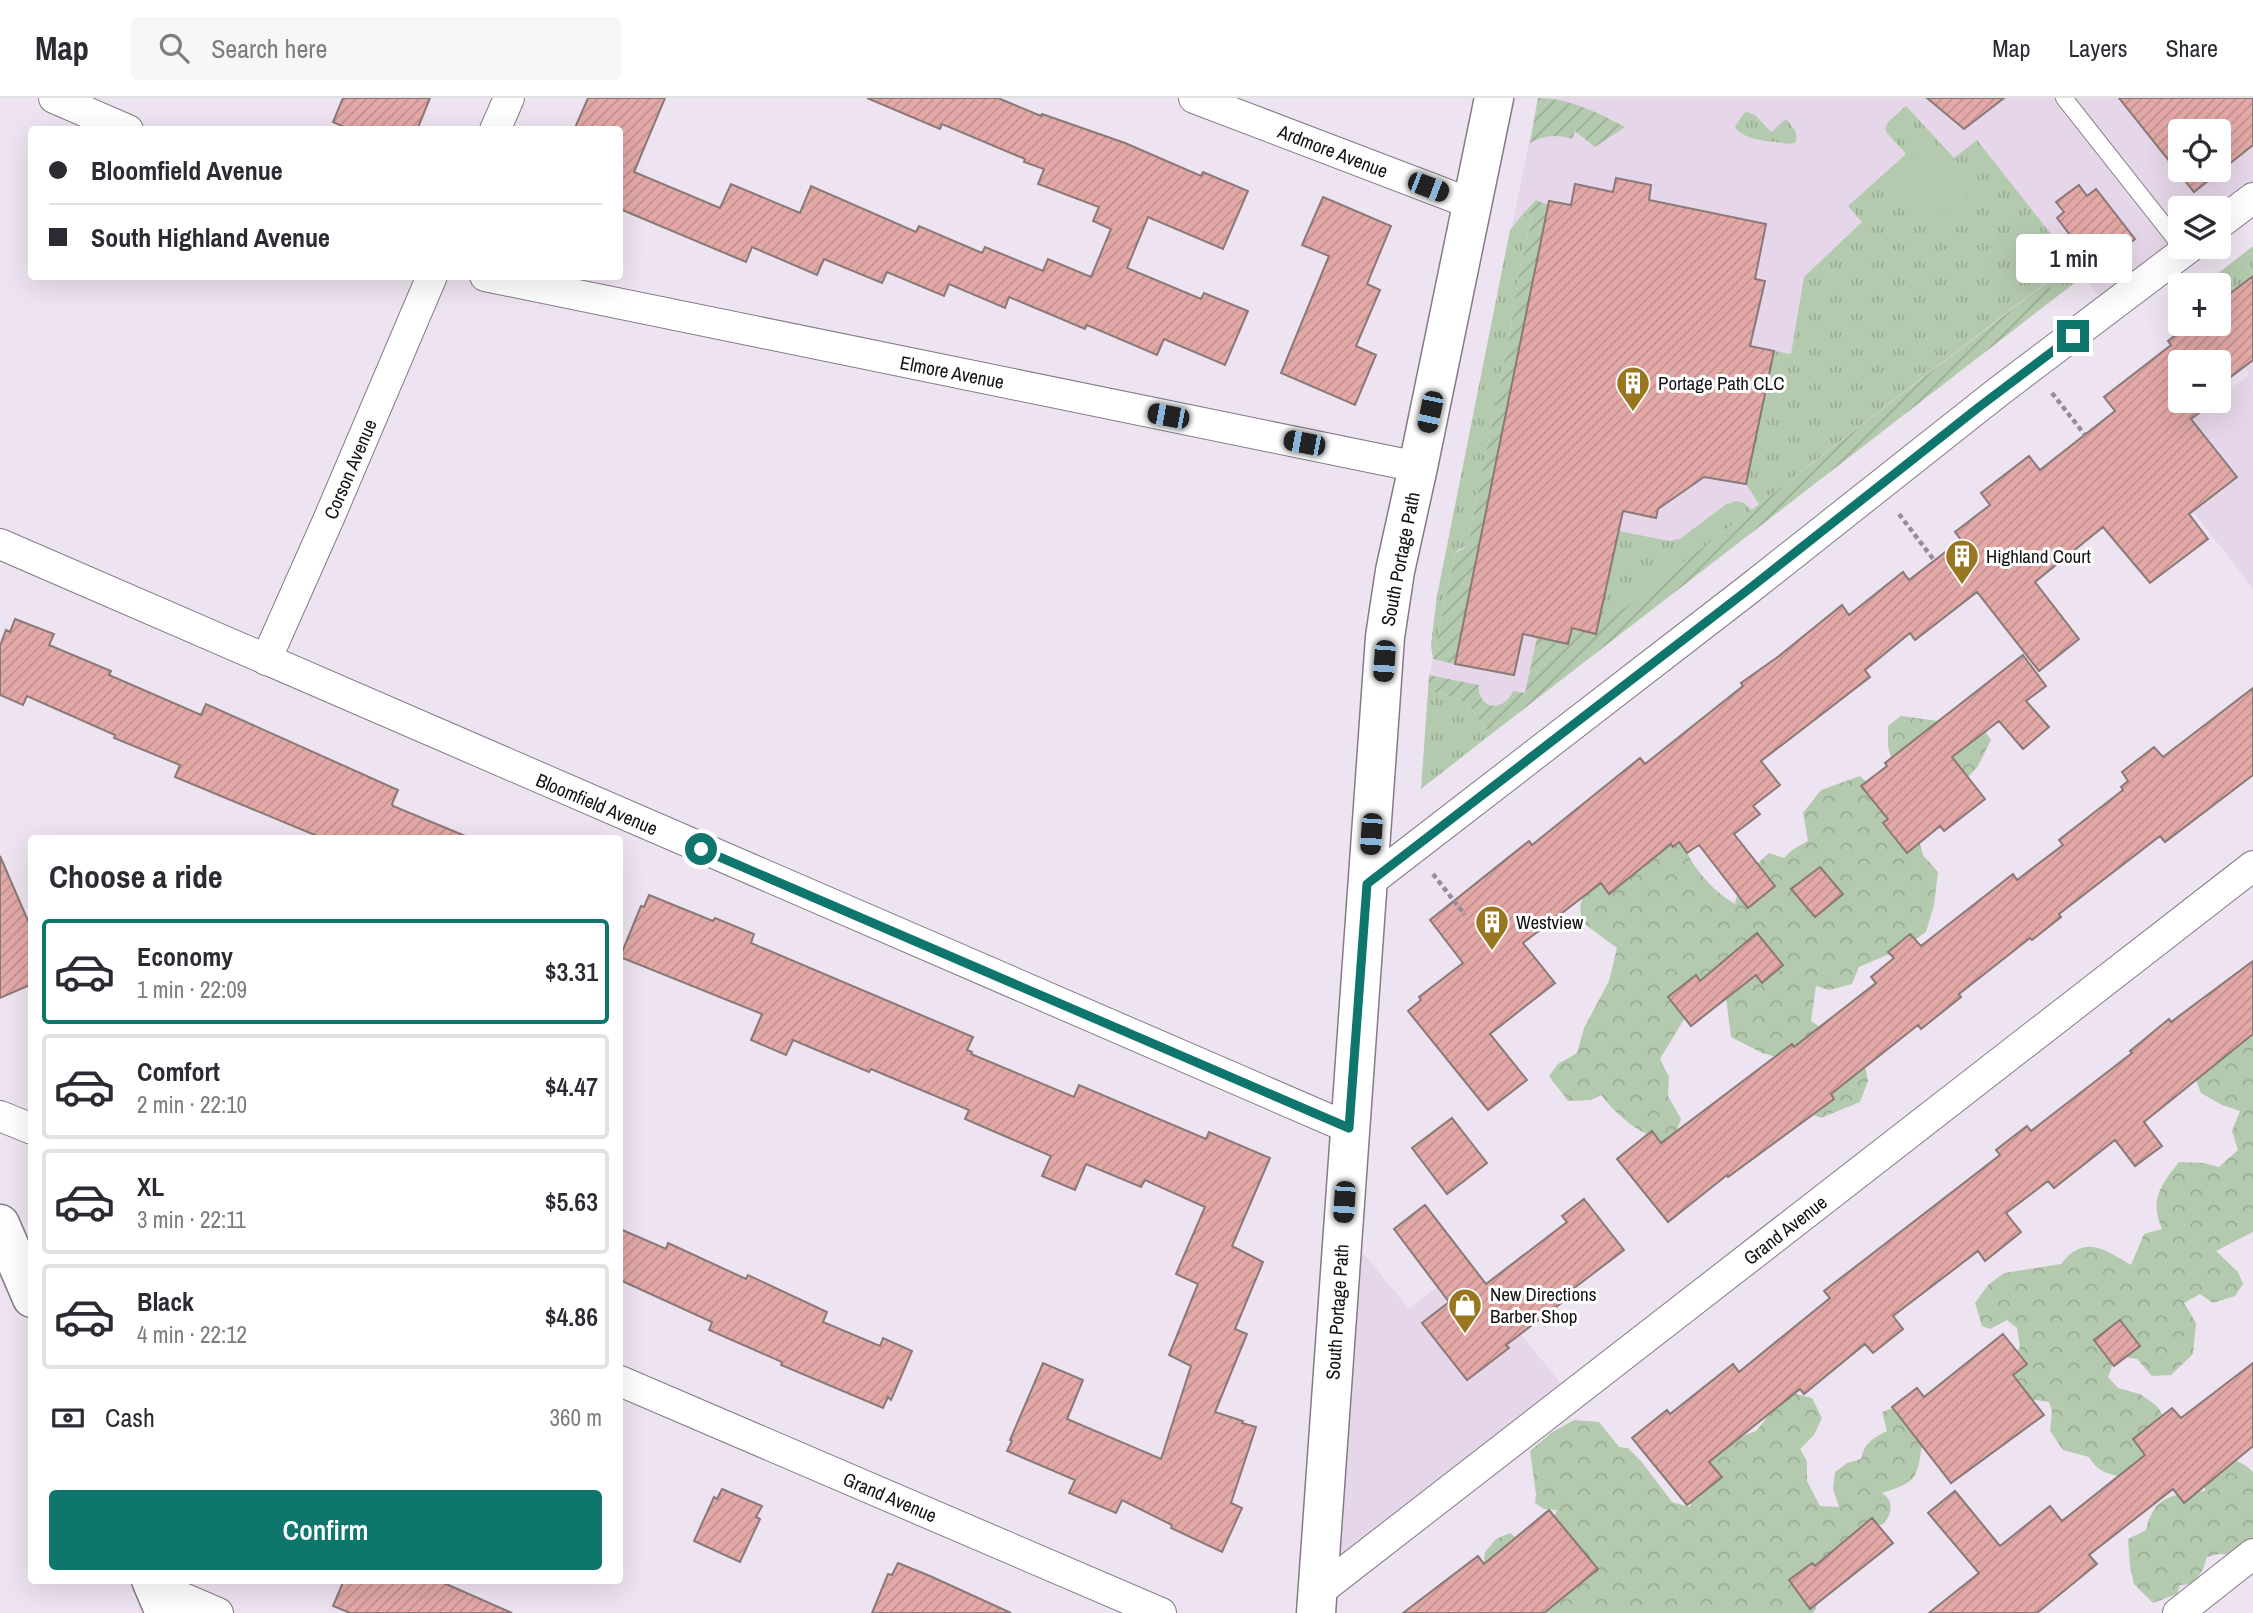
<!DOCTYPE html>
<html lang="en">
<head>
<meta charset="utf-8">
<style>
  body { margin:0; font-family:"Archivo Narrow",sans-serif; background:#f7f7f7; color:#2b2b33; height:100vh; display:flex; flex-direction:column; font-size:26px; white-space:nowrap }
  * { box-sizing:border-box; margin:0 }
  p { font-size:23px; color:#7c7c81 }
  .icon { flex:none; width:38px; height:38px; fill:none; stroke:currentColor; stroke-width:2; stroke-linecap:round; stroke-linejoin:round }
  .map { position:relative; flex:1; overflow:hidden }
  .panel { position:absolute; left:28px; top:737px; width:595px; height:749px; display:flex; flex-direction:column; background:#fff; border-radius:7px; box-shadow:0 7px 28px #0002 }
  .panel>* { flex:none }
  .top-card { position:absolute; left:28px; top:28px; width:595px; height:154px; border-radius:7px; box-shadow:0 7px 28px #0002; display:grid; align-content:center; height:154px; padding:0 21px; background:#fff }
  .tools { position:absolute; left:2168px; top:21px; display:grid; gap:14px }
  .tools a { display:grid; place-items:center; width:63px; height:63px; border-radius:7px; background:#fff; box-shadow:0 7px 28px #0002; font-size:35px }
  .end { position:absolute; width:32px; height:32px; margin:-16px; border:9px solid #0f766e; background:#fff; box-shadow:0 0 0 4px #fff }
  .from { border-radius:50% }
  .bubble { position:absolute; height:49px; border-radius:7px; background:#fff; box-shadow:0 7px 28px #0002; font-size:23px; font-weight:600; line-height:49px; text-align:center }
  .car { position:absolute; width:21px; height:42px; margin:-21px -10px; border-radius:9px; box-shadow:0 0 5px 2px #0007; background:linear-gradient(#222 24%,#8ab4d8 0 40%,#222 0 76%,#8ab4d8 0 86%,#222 0) }
  .top-card b { display:flex; align-items:center; gap:24px; height:66px; font-size:26px }
  .top-card b+b { border-top:2px solid #e1e1e2 }
  .top-card i { width:18px; height:18px; background:#2b2b33 }
  ul { padding:0; list-style:none }
  li { display:flex; align-items:center; gap:21px; height:105px; margin:0 14px 10px; padding:0 7px; border:4px solid #e1e1e2; border-radius:7px }
  li div { flex:1 }
  li b { display:block; font-size:26px }
  li em { font-style:normal; font-weight:600 }
  li.on { border-color:#0f766e }
  li>.icon { width:63px; height:63px; stroke-width:1.5 }
  h2 { padding:0 21px; font-size:32px; line-height:84px }
  .pay { display:flex; align-items:center; gap:18px; height:77px; padding:0 21px; font-size:26px }
  .pay p { margin-inline-start:auto }
  .cta { display:flex; gap:14px; margin-top:auto; padding:14px 21px }
  .cta a { flex:1; height:80px; border-radius:7px; background:#0f766e; color:#fff; font-size:28px; font-weight:600; line-height:80px; text-align:center }
  header { display:flex; align-items:center; gap:42px; box-sizing:border-box; height:98px; padding:0 35px; background:#fff; border-bottom:2px solid #e1e1e2 }
  header strong { font-size:33px }
  nav { display:flex; gap:38px; margin-inline-start:auto; font-size:24px }
  .search { width:490px; height:63px; background:#f7f7f7; display:flex; align-items:center; gap:18px; box-sizing:border-box; padding:0 24px; border-radius:7px; color:#7c7c81; font-size:26px }
  .map>svg:first-child { display:block }
  .built { fill:#e6d6e9; fill-rule:evenodd }
  .grass { fill:url(#grass-tufts) }
  .forest { fill:url(#forest-crowns) }
  .garden { fill:url(#garden-furrows) }
  .pitch { fill:#b4caae }
  .building { fill:url(#building-hatch); stroke:#897978; stroke-width:2; fill-rule:evenodd }
  .lines { fill:none; stroke-linecap:round; stroke-linejoin:round }
  .service-casing { stroke:#847b87; stroke-width:18 }
  .minor-casing { stroke:#847b87; stroke-width:32 }
  .secondary-casing { stroke:#847b87; stroke-width:41 }
  .primary-casing { stroke:#847b87; stroke-width:41 }
  .path { stroke:#948d96; stroke-width:4.5; stroke-dasharray:5 3.5; stroke-linecap:butt }
  .service { stroke:#fff; stroke-width:16 }
  .minor { stroke:#fff; stroke-width:30 }
  .secondary { stroke:#fff; stroke-width:38 }
  .primary { stroke:#fff; stroke-width:38 }
  .route { stroke:#0f766e; stroke-width:9 }
  .labels { text-anchor:middle; stroke-width:6; stroke-linejoin:round; paint-order:stroke }
  .street-label { font-size:19px; fill:#141115; stroke:#fff }
  .poi-label { font-size:19px; fill:#141115; stroke:#fff; text-anchor:start }
</style>
</head>
<body>
<header>
<strong>Map</strong>
<div class="search"><svg class="icon" aria-label="search" viewBox="0 0 24 24"><circle cx="10" cy="10" r="6"/><path d="M15 15l6 6"/></svg>Search here</div>
<nav><a>Map</a><a>Layers</a><a>Share</a></nav>
</header>
<div class="map">
<svg width="2253" height="1515" viewBox="0 0 2253 1515">
  <defs>
    <pattern id="grass-tufts" width="24" height="20" patternUnits="userSpaceOnUse" patternTransform="scale(1.75)"><rect width="24" height="20" fill="#b4caae"/><path d="M3 7l-1-3M5 7V3M7 7l1-3M15 17l-1-3M17 17v-4M19 17l1-3" fill="none" stroke="#9aac95"/></pattern>
    <pattern id="forest-crowns" width="20" height="18" patternUnits="userSpaceOnUse" patternTransform="scale(1.75)"><rect width="20" height="18" fill="#b4caae"/><path d="M2 6a3 3 0 1 1 6 0M12 15a3 3 0 1 1 6 0" fill="none" stroke="#9aac95"/></pattern>
    <pattern id="garden-furrows" width="10" height="10" patternUnits="userSpaceOnUse" patternTransform="scale(1.75)"><rect width="10" height="10" fill="#b4caae"/><path d="M-1 1l2-2M0 10L10 0M9 11l2-2" fill="none" stroke="#9aac95"/></pattern>
    <pattern id="building-hatch" width="6" height="6" patternUnits="userSpaceOnUse" patternTransform="scale(1.75)"><rect width="6" height="6" fill="#e3a9a7"/><path d="M-1 1l2-2M0 6l6-6M5 7l2-2" fill="none" stroke="#c2908f"/></pattern>
  </defs>
  <rect width="100%" height="100%" fill="#eee4f1"/>
  <path class="built" d="M1538,0H2253V100L2219,110H2180V149L2109,211L1977,42L1954,61L2050,182L1623,511L1596,536L1568,546L1525,595L1510,601L1499,608L1491,607L1484,604L1480,598L1479,587L1429,577L1433,561L1431,547L1437,498ZM2180,33H2219V72H2180Z
    M2253,262V491L2148,355L2215,303H2219V300L2250,276L2244,268Z
    M1342,1129L1409,1211L1465,1167L1571,1298L1317,1495Z"/>
  <path class="grass" d="M1906,8L1954,60L1977,42L2084,178L2051,203L2049,182L1759,406L1746,386L1774,253L1791,256L1804,179L1862,124L1848,108L1906,56L1887,35L1885,30L1889,23Z
    M1747,14L1755,17L1771,34L1786,21C1792,29 1800,35 1795,45L1788,46C1773,43 1743,43 1735,29L1744,15Z
    M1530,115L1532,118L1519,173L1510,235L1467,449L1459,451L1455,455L1433,561L1431,547L1437,498L1510,132L1523,116Z
    M2253,148V178L2219,204V187H2203Z
    M1736,403L1744,405L1752,412L1623,511L1615,514L1601,513L1619,433L1669,443L1680,441L1725,407Z
    M1428,593C1469,602 1466,602 1490,637L1421,691Z"/>
  <path class="forest" d="M1901,618L1982,629L1991,642L1978,668L1917,736L1923,757L1938,774L1934,807L1926,834L1901,851L1859,869L1852,886L1829,892L1816,888L1811,923L1863,958L1868,983L1860,1004L1821,1020L1796,1009L1785,961L1762,955L1731,939L1726,899L1689,913L1660,961L1669,979L1668,998L1681,1021L1675,1037L1665,1045C1637,1033 1620,1021 1601,997L1591,1002L1568,1003L1549,978L1558,966L1577,955L1584,930L1609,883L1617,850L1582,824L1580,808L1587,786L1673,741C1690,752 1686,757 1697,771C1707,785 1720,797 1735,806C1741,781 1750,772 1769,755L1784,760L1792,752L1808,743L1803,715L1821,692L1860,678L1878,695L1894,669L1888,649V628Z
    M2253,920V1134L2216,1153L2238,1174L2243,1186L2235,1198L2213,1205L2200,1196L2184,1205L2196,1225L2193,1256L2171,1277L2152,1278L2137,1261L2116,1258L2108,1279L2118,1290L2140,1296L2157,1308L2168,1326L2128,1380C2110,1376 2099,1376 2089,1359L2063,1352L2050,1333L2052,1314L2049,1304L2023,1300L2008,1288L2010,1267L2020,1249L2017,1230L2007,1222L1990,1231L1982,1228L1975,1205L1988,1187L2004,1175L2061,1166C2084,1135 2106,1152 2131,1167L2144,1136L2162,1131C2149,1101 2161,1087 2179,1064L2204,1065L2219,1069L2238,1052L2232,1033L2240,1013L2222,1007L2201,995L2193,974Z
    M1793,1295L1812,1300L1822,1320L1814,1337L1800,1351L1807,1363V1383L1820,1408L1839,1409L1833,1391L1835,1374L1847,1365L1861,1361C1865,1344 1872,1341 1887,1333L1882,1314L1895,1309L1922,1346C1917,1382 1916,1384 1882,1395C1895,1403 1892,1418 1882,1427L1872,1425L1819,1494L1816,1511L1813,1515H1478L1485,1454L1496,1441L1510,1435L1525,1447L1550,1429L1557,1412L1544,1411L1535,1405L1536,1396L1530,1353L1551,1335L1574,1322L1599,1324L1619,1349L1628,1350L1641,1363L1672,1404L1690,1409L1696,1364L1729,1343L1756,1333L1765,1322L1773,1307Z
    M2224,1357L2245,1367L2253,1374V1449L2241,1458L2219,1456L2207,1459L2203,1471L2193,1486L2180,1487L2177,1496L2153,1505L2134,1486L2130,1468L2128,1441L2146,1432C2154,1397 2173,1396 2205,1393L2204,1373Z"/>
  <path class="garden" d="M1538,0C1569,0 1599,15 1625,29L1595,49L1575,33L1572,41C1556,36 1543,37 1530,45Z
    M1536,102L1548,107L1455,566L1433,561L1455,455L1467,449L1510,235L1519,173L1532,119L1530,115L1523,116Z
    M2050,182L2051,203L1490,637C1466,602 1469,602 1428,593L1429,577L1479,587C1477,612 1504,615 1513,593L1525,595L1537,539L1568,546L1572,530L1596,536L1601,513L1615,514L1623,511Z"/>
  <path class="pitch" d="M1927,47L1969,96L1928,131L1886,83Z"/>
  <path class="building" d="M343,0H430L417,32H351L333,24Z
    M588,0H665L634,74L720,110L731,86L800,115L811,88L916,134L919,128L982,155L985,149L1043,173L1048,161L1091,179L1111,131L1093,123L1099,109L1038,86L1044,71L1024,64L1025,61L942,26L940,31L867,0H998L1041,18L1042,16L1125,45L1201,78L1203,74L1248,93L1223,151L1148,119L1127,170L1201,201L1204,195L1248,213L1225,267L1164,241L1157,257L1087,227L1085,231L1009,199L1005,210L949,186L944,198L887,174L882,185L824,161L817,177L752,149L746,164L620,111V32H574Z
    M1927,0H2004L1964,31Z
    M2119,0H2253V47L2194,94ZM2180,33H2219V72H2180Z
    M1616,80L1651,87L1649,102L1766,126L1755,181L1765,183L1750,248L1774,253L1746,386L1704,379L1658,411L1656,420L1623,413L1596,536L1572,530L1568,546L1523,536L1514,577L1455,566L1549,103L1571,107L1575,86L1613,94Z
    M2079,87L2087,98L2096,91L2135,141L2096,171L2057,120L2064,114L2056,104Z
    M1323,99L1391,128L1367,186L1380,192L1356,248L1376,257L1355,307L1281,275L1329,158L1302,147Z
    M2253,178V262L2219,288V264H2180V303H2203L2207,309L2191,321L2237,379L2189,416L2208,441L2150,485L2103,429L2035,484L2079,541L2039,573L1977,494L1915,542L1910,535L1865,572L1870,579L1761,663L1780,687L1753,708L1760,716L1734,736L1775,788L1748,810L1699,747L1687,755L1679,744L1673,749L1671,746L1609,796L1601,785L1523,845L1555,885L1490,936L1527,982L1488,1012L1408,913L1421,902L1419,899L1463,865L1430,822L1529,743L1532,747L1640,660L1645,666L1743,588L1741,585L1779,558L1842,507L1849,517L1903,474L1909,482L1961,442L1955,434L1990,407L1981,395L2029,358L2040,372L2115,313L2104,299L2171,247L2168,243L2190,226H2219V204Z
    M15,521L54,536L49,547L111,573L109,577L201,617L206,606L398,692L392,706L393,708L470,740H322L175,679L180,667L114,640L115,637L27,598L23,607L0,597V548L6,532L10,534Z
    M2023,557L2046,588L2026,603L2049,629L2023,651L1999,623L1952,659L1985,701L1944,733L1940,728L1907,755L1883,725L1888,721L1861,688L1887,668L1885,665L1904,650Z
    M2253,590V677L2165,744L2160,738L2059,816L2061,819L2032,842L2030,840L1959,896L1961,899L1921,931L1918,927L1831,996L1834,1001L1728,1079L1727,1077L1668,1124L1617,1061L1652,1033L1661,1045L1792,946L1794,949L1876,885L1871,879L1894,860L1888,854L1910,836L1921,848L2013,776L2017,782L2063,747L2059,742L2123,692L2121,689L2128,683L2122,674L2154,649L2163,659Z
    M0,758L32,832V886L0,900Z
    M1820,769L1843,796L1815,819L1791,791Z
    M649,797L713,823L715,820L754,836L751,845L973,939L967,952L972,954L971,956L1074,999L1079,987L1206,1041L1209,1034L1270,1060L1232,1148L1263,1164L1235,1231L1247,1236L1215,1314L1243,1323L1242,1325L1256,1329L1231,1405L1242,1410L1222,1454L1171,1430L1172,1427L1122,1402L1116,1415L1069,1395L1075,1382L1007,1353L1012,1343L1010,1342L1043,1265L1083,1282L1067,1321L1161,1361L1191,1268L1169,1257L1198,1186L1176,1176L1205,1109L1145,1082L1141,1089L1086,1066L1075,1092L1042,1078L1051,1058L965,1021L969,1012L871,971L869,974L793,942L786,957L751,942L762,916L620,859L641,808L644,809Z
    M1757,835L1783,867L1762,885L1756,877L1691,928L1668,899L1696,877L1700,883Z
    M2253,863V936L2144,1024L2162,1048L2135,1068L2115,1042L2054,1090L2048,1083L2006,1115L2021,1134L1985,1163L1978,1153L1893,1218L1903,1231L1873,1255L1865,1246L1804,1296L1800,1291L1709,1364L1722,1379L1687,1407L1632,1340L1667,1312L1670,1316L1733,1266L1739,1274L1830,1200L1824,1193L2000,1057L1996,1052L2027,1028L2031,1033L2132,955L2130,953L2169,921L2171,924Z
    M1452,1020L1487,1065L1447,1096L1412,1050Z
    M1584,1101L1624,1152L1569,1194L1572,1197L1506,1247L1509,1250L1467,1282L1422,1225L1449,1204L1394,1131L1425,1107L1486,1186L1567,1124L1562,1118Z
    M620,1131L666,1151L668,1145L746,1181L748,1177L827,1214L823,1224L880,1248L883,1240L912,1253L891,1302L888,1299L883,1310L781,1267L782,1264L709,1232L712,1224L620,1182Z
    M2120,1222L2140,1248L2114,1268L2094,1242Z
    M2003,1236L2027,1266L2013,1277L2044,1317L1951,1385L1892,1309L1917,1290L1924,1299Z
    M2253,1265V1348L2184,1405L2173,1391L2089,1457L2097,1466L2037,1515H1929L1979,1475L1928,1415L1955,1393L2000,1448L2050,1408L2062,1423L2145,1357L2133,1341L2172,1310L2181,1320Z
    M722,1391L762,1408L756,1419L760,1421L740,1464L694,1443L714,1399L717,1401Z
    M1549,1412L1598,1471L1544,1515H1403L1478,1458L1484,1466Z
    M1872,1420L1893,1445L1810,1511L1789,1482L1812,1465L1815,1468Z
    M898,1465L930,1478L1011,1515H872L888,1476L892,1477Z
    M344,1482H437L512,1515H350L333,1508Z"/>
  <g class="lines">
    <g class="service-casing">
      <path id="service" d="M2064,0L2180,147"/>
    </g>
    <g class="minor-casing">
      <path id="minor" d="M54,0L128,32
        M1194,0L1472,106
        M495,32L509,0
        M2219,126L2253,100
        M485,178L1418,369
        M0,446L1349,1030
        M266,562L329,420L432,178
        M1367,786L1749,491L1998,294L2190,149
        M0,1018L32,1031
        M620,1283L1161,1515
        M153,1487L218,1515
        M1317,1495L2253,768
        M2178,1515L2253,1456"/>
    </g>
    <g class="secondary-casing">
      <path id="secondary" d="M1316,1515L1385,539L1395,473L1418,369L1494,0"/>
    </g>
    <g class="primary-casing">
      <path id="primary" d="M0,1126L32,1200
        M151,1482L165,1515"/>
    </g>
    <path class="path" d="M2052,295L2085,337
      M1899,416L1934,462
      M1433,776L1465,817"/>
    <use href="#service" class="service"/>
    <use href="#minor" class="minor"/>
    <use href="#secondary" class="secondary"/>
    <use href="#primary" class="primary"/>
  </g>
  <g class="lines">
    <path class="route" d="M701,751L1349,1030L1367,786L1749,491L1979,309L2073,238"/>
  </g>
  <defs>
    <g id="building-pin" transform="scale(1.75)"><path d="M0 17L-7.5 6A9.5 9.5 0 1 1 7.5 6Z" fill="#997620" stroke="#fff"/><path d="M-4-6H4V6H1V3H-1V6H-4ZM-2.5-4.3h1.7v1.8h-1.7ZM.8-4.3h1.7v1.8H.8ZM-2.5-1h1.7V.8h-1.7ZM.8-1h1.7V.8H.8Z" fill="#fff"/></g>
    <g id="shop-pin" transform="scale(1.75)"><path d="M0 17L-7.5 6A9.5 9.5 0 1 1 7.5 6Z" fill="#997620" stroke="#fff"/><path d="M-5-2.5h2.3a2.7 3.5 0 0 1 5.4 0H5L5.5 6h-11ZM-1.5-2.5h3a1.5 2.3 0 0 0-3 0Z" fill="#fff"/></g>
  </defs>
  <g fill-rule="evenodd">
    <use href="#building-pin" x="1633" y="285"/>
    <use href="#building-pin" x="1962" y="458"/>
    <use href="#building-pin" x="1492" y="824"/>
    <use href="#shop-pin" x="1465" y="1207"/>
  </g>
  <g class="labels">
    <g class="street-label">
      <text transform="translate(1333 53) rotate(21)" y="7">Ardmore Avenue</text>
      <text transform="translate(952 274) rotate(11)" y="7">Elmore Avenue</text>
      <text transform="translate(350 371) rotate(-67)" y="7">Corson Avenue</text>
      <text transform="translate(1400 461) rotate(-79)" y="7">South Portage Path</text>
      <text transform="translate(597 706) rotate(23)" y="7">Bloomfield Avenue</text>
      <text transform="translate(1785 1132) rotate(-38)" y="7">Grand Avenue</text>
      <text transform="translate(1337 1214) rotate(-86)" y="7">South Portage Path</text>
      <text transform="translate(890 1399) rotate(23)" y="7">Grand Avenue</text>
    </g>
    <g class="poi-label">
      <text x="1658" y="292">Portage Path CLC</text>
      <text x="1986" y="465">Highland Court</text>
      <text x="1516" y="831">Westview</text>
      <text x="1490" y="1203">New Directions<tspan x="1490" dy="22">Barber Shop</tspan></text>
    </g>
  </g>
</svg>
<div class="tools">
<a><svg class="icon" aria-label="locate" viewBox="0 0 24 24"><circle cx="12" cy="12" r="6"/><path d="M12 2v4M12 18v4M2 12h4M18 12h4"/></svg></a>
<a><svg class="icon" aria-label="layers" viewBox="0 0 24 24"><path d="M12 4l9 5-9 5-9-5zM3 14l9 5 9-5"/></svg></a>
<a>+</a>
<a>−</a>
</div>
<i class="end from" style="left:701px;top:751px"></i>
<i class="end" style="left:2073px;top:238px"></i>
<div class="bubble" style="left:2016px;top:136px;width:116px">1 min</div>
<i class="car" style="left:1428px;top:89px;rotate:111deg"></i>
<i class="car" style="left:1430px;top:314px;rotate:192deg"></i>
<i class="car" style="left:1168px;top:318px;rotate:281deg"></i>
<i class="car" style="left:1304px;top:345px;rotate:281deg"></i>
<i class="car" style="left:1384px;top:563px;rotate:184deg"></i>
<i class="car" style="left:1371px;top:736px;rotate:184deg"></i>
<i class="car" style="left:1344px;top:1104px;rotate:184deg"></i>
<div class="top-card">
<b><i class="from"></i>Bloomfield Avenue</b>
<b><i></i>South Highland Avenue</b>
</div>
<section class="panel">
<h2>Choose a ride</h2>
<ul>
<li class="on"><svg class="icon" aria-label="car" viewBox="0 0 24 24"><path d="M5 17H2v-5l4-1 3-4h7l3 4 3 1v5h-3M9 17h6M6 11h13"/><circle cx="7" cy="17" r="2"/><circle cx="17" cy="17" r="2"/></svg><div><b>Economy</b><p>1 min · 22:09</p></div><em>$3.31</em></li>
<li><svg class="icon" aria-label="car" viewBox="0 0 24 24"><path d="M5 17H2v-5l4-1 3-4h7l3 4 3 1v5h-3M9 17h6M6 11h13"/><circle cx="7" cy="17" r="2"/><circle cx="17" cy="17" r="2"/></svg><div><b>Comfort</b><p>2 min · 22:10</p></div><em>$4.47</em></li>
<li><svg class="icon" aria-label="car" viewBox="0 0 24 24"><path d="M5 17H2v-5l4-1 3-4h7l3 4 3 1v5h-3M9 17h6M6 11h13"/><circle cx="7" cy="17" r="2"/><circle cx="17" cy="17" r="2"/></svg><div><b>XL</b><p>3 min · 22:11</p></div><em>$5.63</em></li>
<li><svg class="icon" aria-label="car" viewBox="0 0 24 24"><path d="M5 17H2v-5l4-1 3-4h7l3 4 3 1v5h-3M9 17h6M6 11h13"/><circle cx="7" cy="17" r="2"/><circle cx="17" cy="17" r="2"/></svg><div><b>Black</b><p>4 min · 22:12</p></div><em>$4.86</em></li>
</ul>
<div class="pay"><svg class="icon" aria-label="cash" viewBox="0 0 24 24"><path d="M3 7h18v10H3z"/><circle cx="12" cy="12" r="2"/></svg>Cash<p>360 m</p></div>
<div class="cta"><a>Confirm</a></div>
</section>
</div>
</body>
</html>
